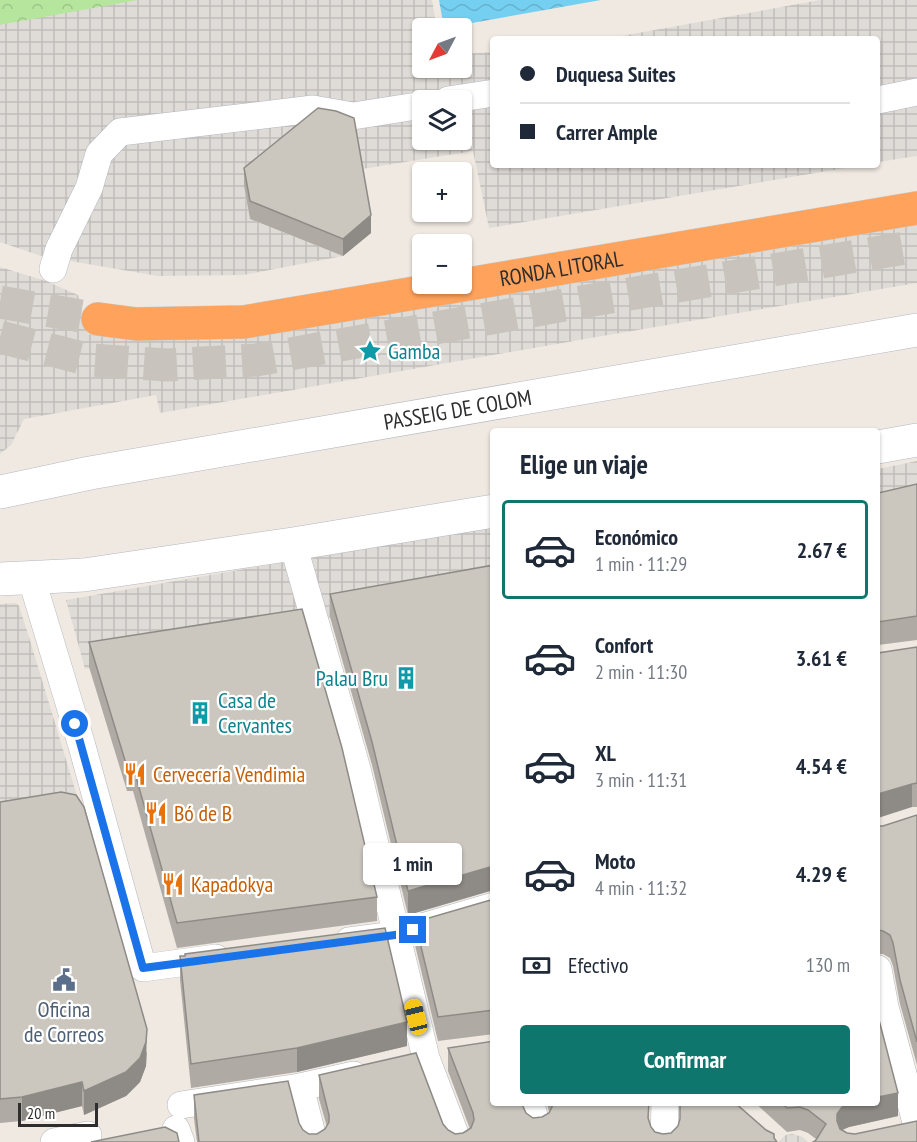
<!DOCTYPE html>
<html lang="es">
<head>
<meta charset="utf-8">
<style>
  body { margin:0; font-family:"PT Sans Narrow",sans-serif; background:#f2f2f3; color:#1f2937; height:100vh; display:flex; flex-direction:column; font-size:22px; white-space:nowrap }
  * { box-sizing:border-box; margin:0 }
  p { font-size:20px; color:#747a83 }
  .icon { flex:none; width:33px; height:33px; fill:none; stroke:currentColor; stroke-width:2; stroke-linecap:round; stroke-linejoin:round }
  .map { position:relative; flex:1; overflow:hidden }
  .drawer { position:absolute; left:490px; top:428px; width:390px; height:678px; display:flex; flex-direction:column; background:#fff; border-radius:6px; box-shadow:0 2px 4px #0004 }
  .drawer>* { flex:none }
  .top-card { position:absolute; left:490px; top:36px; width:390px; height:132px; border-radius:6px; box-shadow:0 2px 4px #0004; display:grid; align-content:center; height:132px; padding:0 30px; background:#fff }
  .needle { width:39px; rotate:229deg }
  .fabs { position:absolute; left:412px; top:18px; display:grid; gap:12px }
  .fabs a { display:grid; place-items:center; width:60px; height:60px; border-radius:6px; background:#fff; box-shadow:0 2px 4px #0004; font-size:30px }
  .scale { position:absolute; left:18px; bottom:15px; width:80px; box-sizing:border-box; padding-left:6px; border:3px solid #2e2e2e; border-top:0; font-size:16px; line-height:21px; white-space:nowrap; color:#2e2e2e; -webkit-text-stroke:4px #fff; paint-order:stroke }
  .end { position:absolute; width:27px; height:27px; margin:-14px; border:8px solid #1a73e8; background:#fff; box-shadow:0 0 0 3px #fff }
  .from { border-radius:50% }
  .bubble { position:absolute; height:42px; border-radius:6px; background:#fff; box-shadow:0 2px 4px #0004; font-size:20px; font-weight:600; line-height:42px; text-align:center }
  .car { position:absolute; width:18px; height:36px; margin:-18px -9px; border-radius:8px; box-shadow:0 0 4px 2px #0007; background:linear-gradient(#f5c518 24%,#345 0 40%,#f5c518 0 76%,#345 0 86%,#f5c518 0) }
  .top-card b { display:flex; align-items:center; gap:21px; height:57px; font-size:22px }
  .top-card b+b { border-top:2px solid #e0e1e3 }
  .top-card i { width:15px; height:15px; background:#1f2937 }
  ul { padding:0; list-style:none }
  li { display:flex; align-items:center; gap:18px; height:99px; margin:0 12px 9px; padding:0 18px; border:3px solid transparent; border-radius:6px }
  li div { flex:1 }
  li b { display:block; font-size:22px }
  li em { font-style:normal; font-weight:600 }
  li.on { border-color:#0f766e }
  li>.icon { width:54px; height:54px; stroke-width:1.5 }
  h2 { padding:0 30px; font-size:27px; line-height:72px }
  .pay { display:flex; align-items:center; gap:15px; height:66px; padding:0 30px; font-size:22px }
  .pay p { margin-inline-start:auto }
  .action { display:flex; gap:12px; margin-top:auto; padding:12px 30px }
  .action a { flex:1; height:69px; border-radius:6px; background:#0f766e; color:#fff; font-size:24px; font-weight:600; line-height:69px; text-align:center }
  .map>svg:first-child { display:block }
  .park { fill:url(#park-crowns) }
  .plaza { fill:url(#plaza-grid); fill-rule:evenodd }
  .water { fill:url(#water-waves) }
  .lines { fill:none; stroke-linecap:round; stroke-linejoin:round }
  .highway-tunnel { stroke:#c8c4bd; stroke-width:33; stroke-dasharray:33 16; stroke-linecap:butt }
  .street-casing { stroke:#b4b7c1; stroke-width:28 }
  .secondary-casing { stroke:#b4b7c1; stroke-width:34 }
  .highway-casing { stroke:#c9c9c9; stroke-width:34 }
  .street { stroke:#fff; stroke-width:27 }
  .secondary { stroke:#fff; stroke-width:33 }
  .highway { stroke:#ffa35c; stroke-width:33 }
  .wall { fill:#afaba4 }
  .shaded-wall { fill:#8e8b86 }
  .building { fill:#cbc7bf; stroke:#8e8b86; stroke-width:1.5 }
  .route { stroke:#1a73e8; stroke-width:8 }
  .labels { text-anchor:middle; stroke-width:4.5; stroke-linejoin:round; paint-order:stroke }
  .street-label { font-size:22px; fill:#2e2e2e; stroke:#fff }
  .culture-label { font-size:22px; fill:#0d838f; stroke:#fff; text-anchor:start }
  .food-label { font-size:22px; fill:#c56008; stroke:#fff; text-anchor:start }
  .service-label { font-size:22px; fill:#4e5e75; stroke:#fff }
</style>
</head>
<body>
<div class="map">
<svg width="917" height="1142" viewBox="0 0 917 1142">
  <defs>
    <pattern id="park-crowns" width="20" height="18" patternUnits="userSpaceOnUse" patternTransform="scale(1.5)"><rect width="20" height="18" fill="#b6e59e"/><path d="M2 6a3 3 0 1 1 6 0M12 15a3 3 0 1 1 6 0" fill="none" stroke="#9dc588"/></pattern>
    <pattern id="plaza-grid" width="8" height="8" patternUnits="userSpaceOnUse" patternTransform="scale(1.5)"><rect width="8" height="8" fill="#dfdcd8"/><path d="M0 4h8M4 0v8" fill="none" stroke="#c0bdba"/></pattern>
    <pattern id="water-waves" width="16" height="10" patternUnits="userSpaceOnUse" patternTransform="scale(1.5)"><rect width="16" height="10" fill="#75cff0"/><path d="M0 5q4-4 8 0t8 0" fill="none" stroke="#66b2ce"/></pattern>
  </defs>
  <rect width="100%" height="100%" fill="#efe9e1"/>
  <path class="park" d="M0,0H163L0,25Z"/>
  <path class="plaza" d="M138,0H432L437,28H423V68H462V54L493,52L494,165H863L489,228L473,151L362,169L321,124L244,186L250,219L343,256L243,275L158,276L41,256L0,242V25ZM423,100H462V140H423Z
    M820,0H917V156L878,162V39H605Z
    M917,225V283L608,335L160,413L156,395L24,419L11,445L0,454V267L46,281L78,295L88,334L136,341L214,339L313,327Z
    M917,461V507L878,516V469Z
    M493,526V588L321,619L85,669L66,600Z
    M16,603L19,606L29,637L81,809L0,825V604Z
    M792,1134L803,1137L808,1142H778L786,1135Z"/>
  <path class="water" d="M439,0H601L444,28Z"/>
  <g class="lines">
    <path class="highway-tunnel" d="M0,302L98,319
      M0,337L90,360L167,365L256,360L587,301L917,246"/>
    <g class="street-casing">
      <path id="street" d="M448,100L494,93
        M878,100L917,92
        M53,269L59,249L89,188L99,154L120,132L313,109L353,116L423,105
        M293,544L357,769L426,1058L458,1142
        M31,577L82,746L143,968L216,958
        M349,941L395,935L494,906
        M878,969L885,1007L917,1126
        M300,1087L314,1142
        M530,1102L537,1126
        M181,1105L300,1087L354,1075
        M176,1129L181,1142
        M54,1142L88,1135
        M664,1142L665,1102"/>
    </g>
    <g class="secondary-casing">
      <g id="secondary">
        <path d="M878,447L917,440"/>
        <path id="s1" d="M0,492L90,473L917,330"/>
        <path d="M0,579L84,575L293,544L494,511"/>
      </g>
    </g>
    <g class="highway-casing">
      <g id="highway">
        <path id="s2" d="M98,319L136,324L244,322L917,208"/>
      </g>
    </g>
    <use href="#street" class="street"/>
    <use href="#secondary" class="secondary"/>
    <use href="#highway" class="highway"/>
  </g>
  <path class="wall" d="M244,168L371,233L343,256L250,219L244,186Z
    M917,484V640L878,645V493Z
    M494,565V891H490L408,915L372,765L330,617V594Z
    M89,642L377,897V921L177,948L133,791H127L89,667Z
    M917,647V807H912L880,653Z
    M0,802L147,1053L146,1066L140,1082L126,1096L84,1115L82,1106L22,1121L0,1123Z
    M917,815V1065L900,1004L893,966L890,958L883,954H878V826H883Z
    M494,899V1034L438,1041L415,945V922Z
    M180,956L407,1046L297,1072L191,1088L180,980Z
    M448,1048L522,1107L526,1113L533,1118L542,1117L549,1113V1112L547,1102H649V1120L651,1127L655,1132L663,1134L774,1138L777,1142H197L194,1119V1095L299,1123L303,1130L309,1134H317L325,1129L327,1127L319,1099V1075L443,1124L448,1130L455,1134L463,1133L470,1129L448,1071Z
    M754,1102H878L898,1116L849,1127L842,1130L847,1133L917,1142L816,1139L808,1133L800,1130L787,1132Z"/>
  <path class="shaded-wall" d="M371,215V233L343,256V239Z
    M912,784V807L878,818V794Z
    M490,867V891L408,915V891Z
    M407,1022V1046L297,1072V1048Z
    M147,1029L146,1066L140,1082L126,1096L84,1115V1091Z
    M82,1082V1106L22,1121V1097Z
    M898,1093V1116L849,1127L842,1130L837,1138V1114L842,1107L852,1102H878V1097Z"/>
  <path class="building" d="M318,108L336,111L354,118L371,215L343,239L250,201L244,168Z
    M917,484V616L878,622V493Z
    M494,565V867H490L408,891L372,742L330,594Z
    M302,609L342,748L377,897L177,923L133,766L127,767L89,642Z
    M917,647V783L912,784L878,794V653Z
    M61,792L76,795L84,807L147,1029L146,1042L140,1058L126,1072L84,1091L82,1082L22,1097L0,1099V802Z
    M917,815V1042L900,980L893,943L890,935L883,931L878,930V826H883Z
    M494,899V1010L438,1017L415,922Z
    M385,928L407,1022L297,1048L191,1064L180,956H185V954Z
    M878,1016L898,1093L878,1097Z
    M494,1041V1102H521L526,1113L533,1118L542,1117L549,1113L552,1107V1102H649L648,1118L651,1127L655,1132L663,1134L671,1133L678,1126L680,1119V1102H734L766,1130L774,1134V1138L777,1142H199L194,1095L288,1081L299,1123L303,1130L309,1134H317L325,1129L329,1122V1115L319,1075L416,1053L443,1124L448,1130L455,1134L463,1133L471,1128L474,1120L473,1113L448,1048Z
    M781,1102H852L842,1107L837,1114V1121L840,1129L847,1133L855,1134L917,1121V1142H813L816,1140L826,1124L808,1110L800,1107L787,1108Z
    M165,1127L177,1133L179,1142H91Z"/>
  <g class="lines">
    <path class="route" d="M75,724L143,968L395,935L413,930"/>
  </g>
  <defs>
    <g id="sight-bare" transform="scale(1.8)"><path d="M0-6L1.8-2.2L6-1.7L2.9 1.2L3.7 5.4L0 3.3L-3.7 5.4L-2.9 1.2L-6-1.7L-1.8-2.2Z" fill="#0f9aa8" stroke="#fff" stroke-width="2.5" paint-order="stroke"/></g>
    <g id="building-bare" transform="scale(1.8)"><path d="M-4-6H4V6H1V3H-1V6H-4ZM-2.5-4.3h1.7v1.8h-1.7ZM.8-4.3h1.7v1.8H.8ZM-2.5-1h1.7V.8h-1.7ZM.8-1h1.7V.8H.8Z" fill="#0f9aa8" stroke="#fff" stroke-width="2.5" paint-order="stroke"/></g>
    <g id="restaurant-bare" transform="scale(1.8)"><path d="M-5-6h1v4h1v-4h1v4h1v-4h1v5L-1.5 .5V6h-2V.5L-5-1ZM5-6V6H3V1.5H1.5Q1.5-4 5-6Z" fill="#e8710a" stroke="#fff" stroke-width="2.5" paint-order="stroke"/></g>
    <g id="civic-bare" transform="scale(1.8)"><path d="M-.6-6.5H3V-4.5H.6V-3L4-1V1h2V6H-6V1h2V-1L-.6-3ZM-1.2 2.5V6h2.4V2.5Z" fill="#5c6f8a" stroke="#fff" stroke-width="2.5" paint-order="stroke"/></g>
  </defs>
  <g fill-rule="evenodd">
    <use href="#sight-bare" x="370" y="351"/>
    <use href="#building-bare" x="406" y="678"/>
    <use href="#building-bare" x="200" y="713"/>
    <use href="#restaurant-bare" x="135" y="774"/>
    <use href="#restaurant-bare" x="156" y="813"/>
    <use href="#restaurant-bare" x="173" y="884"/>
    <use href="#civic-bare" x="64" y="980"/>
  </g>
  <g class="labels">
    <g class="street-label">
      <text dy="8" stroke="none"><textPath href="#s2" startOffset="468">RONDA LITORAL</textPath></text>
      <text dy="8" stroke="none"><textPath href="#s1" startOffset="465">PASSEIG DE COLOM</textPath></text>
    </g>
    <g class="culture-label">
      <text x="388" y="359">Gamba</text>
      <text x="388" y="686" text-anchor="end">Palau Bru</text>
      <text x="218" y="708">Casa de<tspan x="218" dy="25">Cervantes</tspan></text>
    </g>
    <g class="food-label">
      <text x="153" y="782">Cervecería Vendimia</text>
      <text x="174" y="821">Bó de B</text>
      <text x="191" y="892">Kapadokya</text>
    </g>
    <g class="service-label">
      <text x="64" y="1017">Oficina<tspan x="64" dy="25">de Correos</tspan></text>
    </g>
  </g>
</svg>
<div class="fabs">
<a><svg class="needle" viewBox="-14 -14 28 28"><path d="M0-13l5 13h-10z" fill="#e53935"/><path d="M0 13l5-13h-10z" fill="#747a83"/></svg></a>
<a><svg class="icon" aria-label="layers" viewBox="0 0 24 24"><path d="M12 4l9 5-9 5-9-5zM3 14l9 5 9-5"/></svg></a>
<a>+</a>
<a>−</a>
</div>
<div class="scale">20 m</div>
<i class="end from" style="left:75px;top:724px"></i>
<i class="end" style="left:413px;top:930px"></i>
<div class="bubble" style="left:363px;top:843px;width:99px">1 min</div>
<i class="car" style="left:416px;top:1017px;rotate:346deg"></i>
<div class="top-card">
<b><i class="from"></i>Duquesa Suites</b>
<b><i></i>Carrer Ample</b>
</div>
<section class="drawer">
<h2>Elige un viaje</h2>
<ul>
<li class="on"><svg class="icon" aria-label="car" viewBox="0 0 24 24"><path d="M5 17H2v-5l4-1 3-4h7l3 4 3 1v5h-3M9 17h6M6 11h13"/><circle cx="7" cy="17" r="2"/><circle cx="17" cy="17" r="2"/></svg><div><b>Económico</b><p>1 min · 11:29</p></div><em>2.67 €</em></li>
<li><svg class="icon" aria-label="car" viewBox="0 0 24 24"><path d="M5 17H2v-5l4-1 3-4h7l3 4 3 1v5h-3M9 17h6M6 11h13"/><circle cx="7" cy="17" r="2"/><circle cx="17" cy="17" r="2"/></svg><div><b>Confort</b><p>2 min · 11:30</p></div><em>3.61 €</em></li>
<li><svg class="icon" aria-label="car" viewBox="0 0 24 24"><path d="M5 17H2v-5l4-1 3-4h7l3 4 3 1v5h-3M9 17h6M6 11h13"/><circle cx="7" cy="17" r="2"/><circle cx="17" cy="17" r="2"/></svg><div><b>XL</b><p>3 min · 11:31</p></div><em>4.54 €</em></li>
<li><svg class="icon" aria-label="car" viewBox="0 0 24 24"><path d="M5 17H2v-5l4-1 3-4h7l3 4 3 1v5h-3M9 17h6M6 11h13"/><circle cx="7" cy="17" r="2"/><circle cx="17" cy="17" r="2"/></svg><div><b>Moto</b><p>4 min · 11:32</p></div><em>4.29 €</em></li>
</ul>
<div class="pay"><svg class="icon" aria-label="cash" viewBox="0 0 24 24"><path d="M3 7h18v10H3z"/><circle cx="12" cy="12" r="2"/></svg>Efectivo<p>130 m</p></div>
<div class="action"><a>Confirmar</a></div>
</section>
</div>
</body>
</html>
